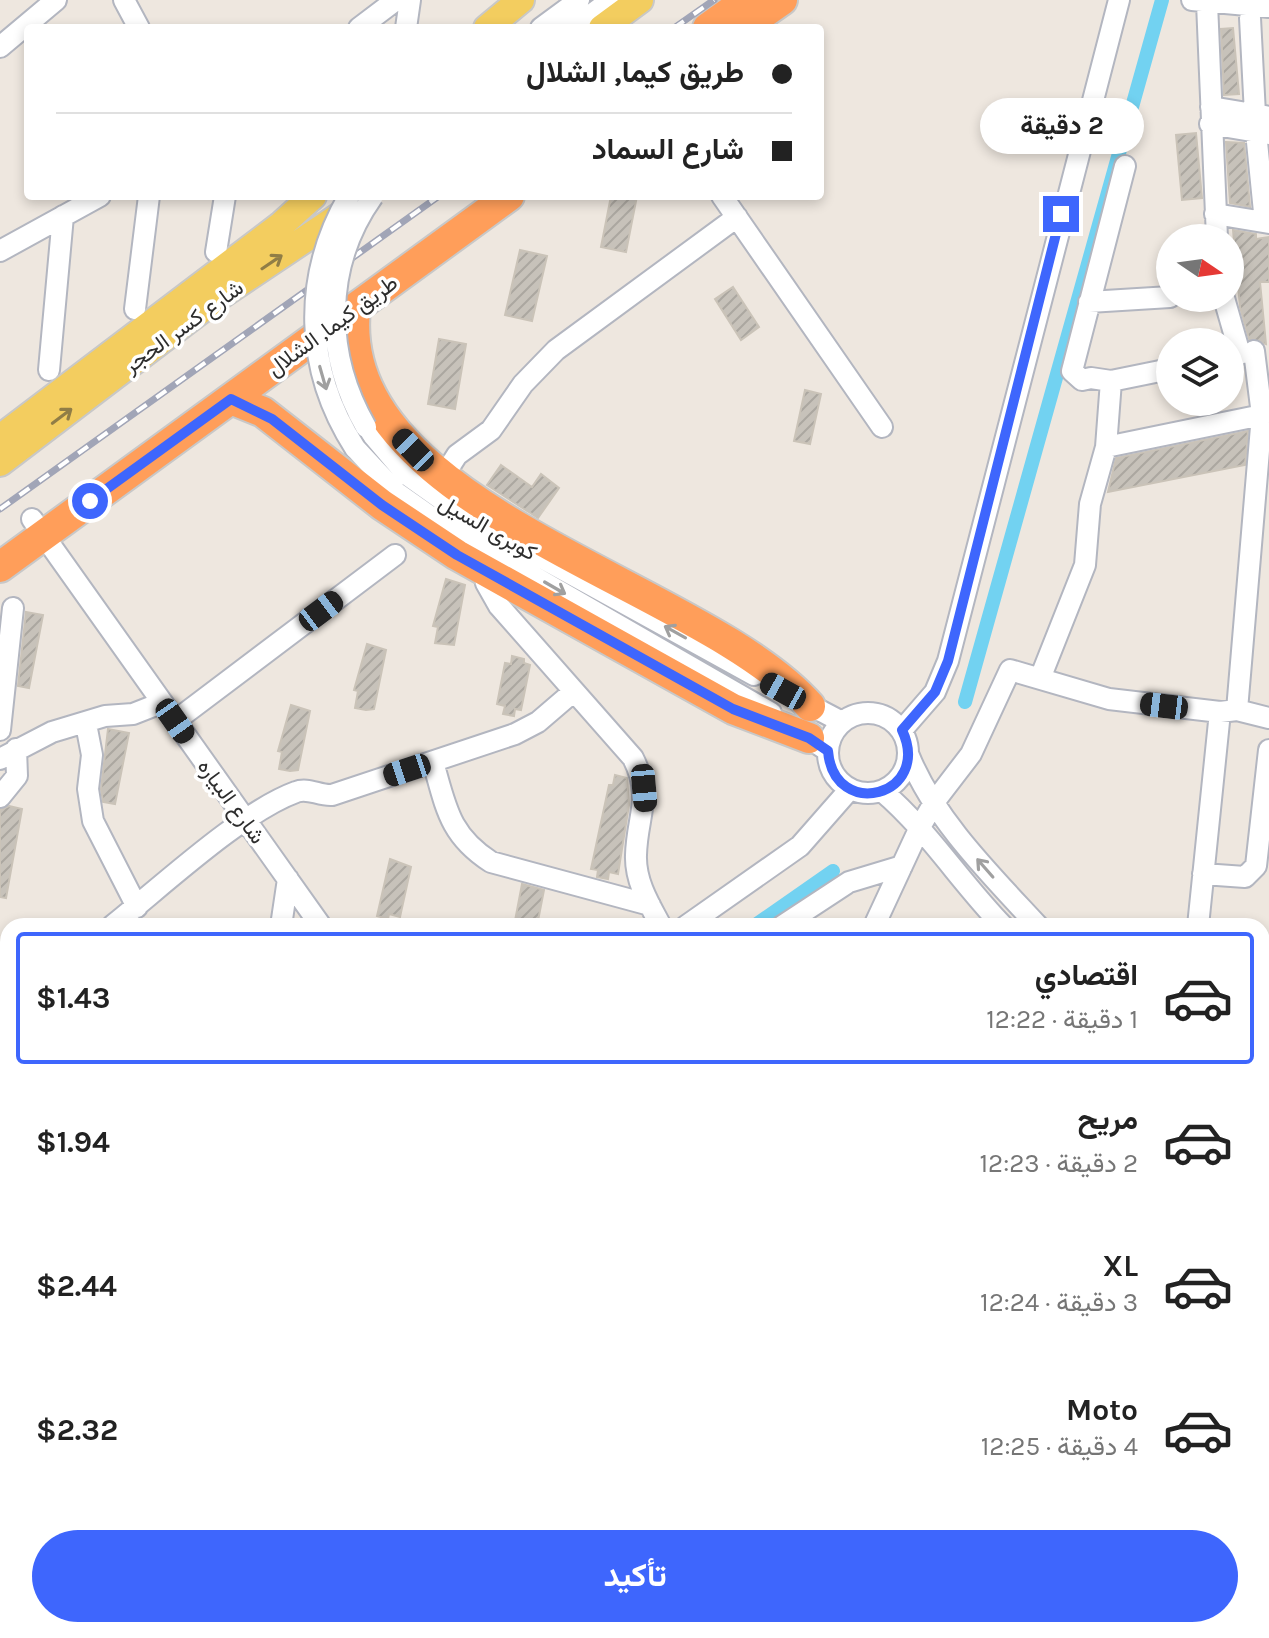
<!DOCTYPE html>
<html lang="ar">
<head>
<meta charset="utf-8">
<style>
  body { margin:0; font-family:Karla,Vazirmatn,sans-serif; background:#f2f2f2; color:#222; direction:rtl; height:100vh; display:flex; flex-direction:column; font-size:30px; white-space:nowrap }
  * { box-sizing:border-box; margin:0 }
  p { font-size:26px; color:#767676 }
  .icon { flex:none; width:44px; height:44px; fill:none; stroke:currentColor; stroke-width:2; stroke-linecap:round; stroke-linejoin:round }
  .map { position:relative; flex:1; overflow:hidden; direction:ltr }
  .side { position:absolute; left:0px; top:918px; width:1270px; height:720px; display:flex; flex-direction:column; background:#fff; border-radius:24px 24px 0 0; box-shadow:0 4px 12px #0003; direction:rtl }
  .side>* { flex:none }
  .banner { position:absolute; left:24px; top:24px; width:800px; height:176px; border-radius:8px; box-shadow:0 4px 12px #0003; direction:rtl; display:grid; align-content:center; height:176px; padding:0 32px; background:#fff }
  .needle { width:52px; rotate:103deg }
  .tools { position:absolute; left:1156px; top:224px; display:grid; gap:16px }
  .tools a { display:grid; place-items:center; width:88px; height:88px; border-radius:50%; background:#fff; box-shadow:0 4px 12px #0003; font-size:40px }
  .end { position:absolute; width:36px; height:36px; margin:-18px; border:10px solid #3e66fd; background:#fff; box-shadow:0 0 0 4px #fff }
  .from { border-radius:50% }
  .bubble { position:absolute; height:56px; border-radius:28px; background:#fff; box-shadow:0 4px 12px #0003; font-size:26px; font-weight:700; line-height:56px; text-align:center; direction:rtl }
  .car { position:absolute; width:24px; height:48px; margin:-24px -12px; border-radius:10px; box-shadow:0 0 6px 2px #0007; background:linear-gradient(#222 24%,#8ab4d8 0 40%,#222 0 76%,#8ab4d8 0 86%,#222 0) }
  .banner b { display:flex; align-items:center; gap:28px; height:76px; font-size:30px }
  .banner b+b { border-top:2px solid #e0e0e0 }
  .banner i { width:20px; height:20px; background:#222 }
  ul { padding:14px 0 0; list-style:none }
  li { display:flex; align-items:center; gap:24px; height:132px; margin:0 16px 12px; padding:0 16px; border:4px solid transparent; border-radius:8px }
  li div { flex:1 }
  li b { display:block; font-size:30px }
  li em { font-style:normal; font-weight:700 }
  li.current { border-color:#3e66fd }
  li>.icon { width:72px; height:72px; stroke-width:1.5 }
  .action { display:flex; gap:16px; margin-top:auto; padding:16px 32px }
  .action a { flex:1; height:92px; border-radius:48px; background:#3e66fd; color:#fff; font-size:32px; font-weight:700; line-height:92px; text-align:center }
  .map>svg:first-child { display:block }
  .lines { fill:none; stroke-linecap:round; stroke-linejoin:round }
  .canal { stroke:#72d2f1; stroke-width:14 }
  .building { fill:url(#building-hatch); stroke:#cac3b8; stroke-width:2 }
  .minor-casing { stroke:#b3b6c0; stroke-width:24 }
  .major-casing { stroke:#c8c8c8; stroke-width:30 }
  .highway-casing { stroke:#c8c8c8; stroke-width:34 }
  .minor { stroke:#fff; stroke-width:20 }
  .major { stroke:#f3cd5f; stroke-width:26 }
  .highway { stroke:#ff9e5a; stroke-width:30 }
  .rail-casing { stroke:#a1a5b7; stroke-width:7 }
  .rail { stroke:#fff; stroke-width:4; stroke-dasharray:12; stroke-linecap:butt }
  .minor-bridge-casing { stroke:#b3b6c0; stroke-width:24; stroke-linecap:butt }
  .minor-bridge { stroke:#fff; stroke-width:20 }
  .oneway { stroke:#907d46 }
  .oneway2 { stroke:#a0a0a0 }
  .route { stroke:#3e66fd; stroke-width:10 }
  .labels { text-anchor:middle; stroke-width:7; stroke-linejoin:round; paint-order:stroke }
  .street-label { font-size:22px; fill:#2d2d2d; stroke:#fff }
</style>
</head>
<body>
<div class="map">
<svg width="1269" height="1638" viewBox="0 0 1269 1638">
  <defs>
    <pattern id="building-hatch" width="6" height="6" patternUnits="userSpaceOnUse" patternTransform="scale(2)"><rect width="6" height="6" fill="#c7c2ba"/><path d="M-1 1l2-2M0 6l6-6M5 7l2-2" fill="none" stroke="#aba7a0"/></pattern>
  </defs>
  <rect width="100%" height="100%" fill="#eee7df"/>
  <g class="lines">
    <path class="canal" d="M965,702L1162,0
      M754,926L833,871"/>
  </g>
  <path class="building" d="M1233,28L1239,94L1224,95L1221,29Z
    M1196,133L1202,198L1182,200L1176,135Z
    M1226,142L1244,143L1250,207L1230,203Z
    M611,196H637L626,252L601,247Z
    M1233,230L1256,234V239L1269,237V282H1260L1266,344L1249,339L1240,307Z
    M520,250L547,256L532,321L505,315Z
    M733,287L759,327L741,340L715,299Z
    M439,339L466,344L455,409L428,404Z
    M805,390L821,394L810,444L794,441Z
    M1248,431L1245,465L1108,492L1116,458Z
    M501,465L532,487L541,474L559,488L538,518L487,485Z
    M446,579L465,585L454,645L435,643L438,627L433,626Z
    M26,612L43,615L29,688L18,686Z
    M367,644L386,650L374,709L366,710L355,708L358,691L354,690Z
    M512,656L524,659V663L530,665L521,710L515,709L514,716L503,714L505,706L497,704L505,663L511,664Z
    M291,705L310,711L298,770L290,771L279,769L282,752L278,751Z
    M108,729L129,733L115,804L103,802L101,789Z
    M615,775L627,778L629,805L618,874L609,872L608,879L597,877L598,870L591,869L609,785H613Z
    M9,806L22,809L6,898L0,897V810Z
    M390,859L411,867L400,917L389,914L388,919L377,916Z
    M522,884L544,890L537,926H514Z"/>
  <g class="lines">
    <g class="minor-casing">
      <path id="minor" d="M124,0L139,28
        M1192,0L1269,7
        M1207,3L1217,238
        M1250,18L1255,114
        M359,28L396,0
        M406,28L410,0
        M541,28L579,0
        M573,28L611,0
        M0,47L56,0
        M1211,107L1265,116
        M1210,124L1269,134
        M1256,132L1265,222
        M1125,166L1072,371L1082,380L1091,378L1111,381L1170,369
        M722,196L882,427
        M1215,214L1269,223
        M0,251L100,196
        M216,252L225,196
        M1224,298L1240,354
        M1089,302L1170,297
        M135,309L149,196
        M49,370L63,216
        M366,427L406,474L462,514L754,675
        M1106,447L1262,415
        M355,448L397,493L434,519L771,713
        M443,477L457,455L491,430L523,384L556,350L737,217
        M32,519L321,926
        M483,569L486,583L499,606L633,758C653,798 637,815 636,855C635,881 649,904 661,926
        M1041,676L1085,565L1090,504L1106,447L1111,381
        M800,700L842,722
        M1237,710L1262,415L1254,351
        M828 753a40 40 0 1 1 80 0a40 40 0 1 1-80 0Z
        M175,721L395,555
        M86,724L92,755L88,789L93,821L137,907
        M0,730L13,608
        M902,730L935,692L948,661L1119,0
        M798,731L828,751
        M909,756C935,820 991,875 1038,926
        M0,759L52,732L105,716L133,714L161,703
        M433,762C446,807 449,835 491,862L650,905
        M882,791C928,830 961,883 1003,926
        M0,797L17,776L16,749
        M1203,874L1245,877L1256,866L1269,750
        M112,926C160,888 241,812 296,792C308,787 319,796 332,795L515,734L538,722L573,692
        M281,926L288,879
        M686,926L800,846L850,789
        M782,926L849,882L902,866
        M874,926L920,827L935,801L971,754L1010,670L1109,699L1220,712L1237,710L1269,718
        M1198,926L1220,712
        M0,1000L4,1011L0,1094
        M1262,1071L1269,1064
        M1262,1164L1269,1171
        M1262,1194L1269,1201
        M0,1223L8,1212
        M1262,1251L1269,1255
        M1262,1408L1269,1406
        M0,1473L8,1466
        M0,1531L8,1524
        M1262,1589L1269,1587
        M299,1630L305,1638
        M790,1630L799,1638
        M1002,1630L1012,1638
        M172,1638L178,1630
        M507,1638L515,1630
        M657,1638L667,1630
        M979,1638L983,1630
        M1108,1638L1120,1630
        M1211,1638V1630"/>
    </g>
    <g class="major-casing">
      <path id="major" d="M487,28L521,0
        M602,28L640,0
        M0,438L282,224L313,196
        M0,463L217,298L350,209"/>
    </g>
    <g class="highway-casing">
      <path id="highway" d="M708,28L747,0
        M742,28L782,0
        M355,309C334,509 701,582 810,706
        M231,399L263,412L382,505L457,555L733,709L809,738
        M0,567L509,196"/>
    </g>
    <use href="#minor" class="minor"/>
    <use href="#major" class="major"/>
    <use href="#highway" class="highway"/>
    <g class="rail-casing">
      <path id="rail" d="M674,28L714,0
        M0,509L439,196"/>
    </g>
    <use href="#rail" class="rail"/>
    <g class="minor-bridge-casing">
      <path id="minor-bridge" d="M349,196C302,277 304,369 355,448
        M366,427C324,354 323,266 373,196"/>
    </g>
    <use href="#minor-bridge" class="minor-bridge"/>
  </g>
  <defs><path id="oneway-shaft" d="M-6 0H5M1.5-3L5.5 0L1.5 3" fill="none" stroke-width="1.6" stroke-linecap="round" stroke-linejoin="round" transform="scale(2)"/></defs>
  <g class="oneway">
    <use href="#oneway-shaft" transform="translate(272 262) rotate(-34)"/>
    <use href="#oneway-shaft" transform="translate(62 416) rotate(-37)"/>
  </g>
  <g class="oneway2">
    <use href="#oneway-shaft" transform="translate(323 378) rotate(74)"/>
    <use href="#oneway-shaft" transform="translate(555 588) rotate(30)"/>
    <use href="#oneway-shaft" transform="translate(675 632) rotate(-151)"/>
    <use href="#oneway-shaft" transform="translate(985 868) rotate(-131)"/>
  </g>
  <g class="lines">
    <path class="route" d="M90,501L231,399L272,419L382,505L457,555L733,709L809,738L828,751C834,822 933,796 902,730L935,692L948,661L1061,214"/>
  </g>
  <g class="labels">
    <g class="street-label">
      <text transform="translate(332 325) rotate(-36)" y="8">طريق كيما, الشلال</text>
      <text transform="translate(183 326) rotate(-36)" y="8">شارع كسر الحجر</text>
      <text transform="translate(488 527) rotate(30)" y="8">كوبرى السيل</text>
      <text transform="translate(232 801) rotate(54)" y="8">شارع البياره</text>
    </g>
  </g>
</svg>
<div class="tools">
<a><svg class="needle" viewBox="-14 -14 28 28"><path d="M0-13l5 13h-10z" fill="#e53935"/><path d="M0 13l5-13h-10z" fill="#767676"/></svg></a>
<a><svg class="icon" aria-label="layers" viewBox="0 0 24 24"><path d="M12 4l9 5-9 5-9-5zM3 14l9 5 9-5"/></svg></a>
</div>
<i class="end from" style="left:90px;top:501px"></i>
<i class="end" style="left:1061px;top:214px"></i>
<div class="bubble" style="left:980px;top:98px;width:164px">2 دقيقة</div>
<i class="car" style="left:413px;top:450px;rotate:316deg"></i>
<i class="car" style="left:321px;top:611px;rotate:53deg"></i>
<i class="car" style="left:783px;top:691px;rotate:299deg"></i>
<i class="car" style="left:1164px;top:706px;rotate:277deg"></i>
<i class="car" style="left:175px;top:721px;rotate:145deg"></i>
<i class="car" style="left:407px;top:770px;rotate:252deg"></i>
<i class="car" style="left:644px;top:788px;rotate:175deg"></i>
<div class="banner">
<b><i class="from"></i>طريق كيما, الشلال</b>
<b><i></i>شارع السماد</b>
</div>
<section class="side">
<ul>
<li class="current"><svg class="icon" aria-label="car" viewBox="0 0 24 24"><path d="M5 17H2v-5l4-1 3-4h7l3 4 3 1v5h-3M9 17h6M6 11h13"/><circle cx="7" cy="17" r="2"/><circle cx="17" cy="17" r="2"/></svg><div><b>اقتصادي</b><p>1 دقيقة · 12:22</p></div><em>$1.43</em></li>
<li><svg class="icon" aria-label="car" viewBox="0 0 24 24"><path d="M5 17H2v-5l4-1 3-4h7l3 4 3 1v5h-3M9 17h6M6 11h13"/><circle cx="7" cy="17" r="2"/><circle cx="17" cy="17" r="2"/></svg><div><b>مريح</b><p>2 دقيقة · 12:23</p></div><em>$1.94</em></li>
<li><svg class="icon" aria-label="car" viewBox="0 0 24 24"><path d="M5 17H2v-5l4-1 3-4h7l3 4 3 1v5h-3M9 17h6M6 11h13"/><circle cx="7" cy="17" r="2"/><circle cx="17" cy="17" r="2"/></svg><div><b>XL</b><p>3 دقيقة · 12:24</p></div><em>$2.44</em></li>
<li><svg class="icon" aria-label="car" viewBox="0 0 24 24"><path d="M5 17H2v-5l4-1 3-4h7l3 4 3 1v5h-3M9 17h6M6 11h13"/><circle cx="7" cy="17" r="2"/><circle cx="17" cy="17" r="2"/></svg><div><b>Moto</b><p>4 دقيقة · 12:25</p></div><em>$2.32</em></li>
</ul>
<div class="action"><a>تأكيد</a></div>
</section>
</div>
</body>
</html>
